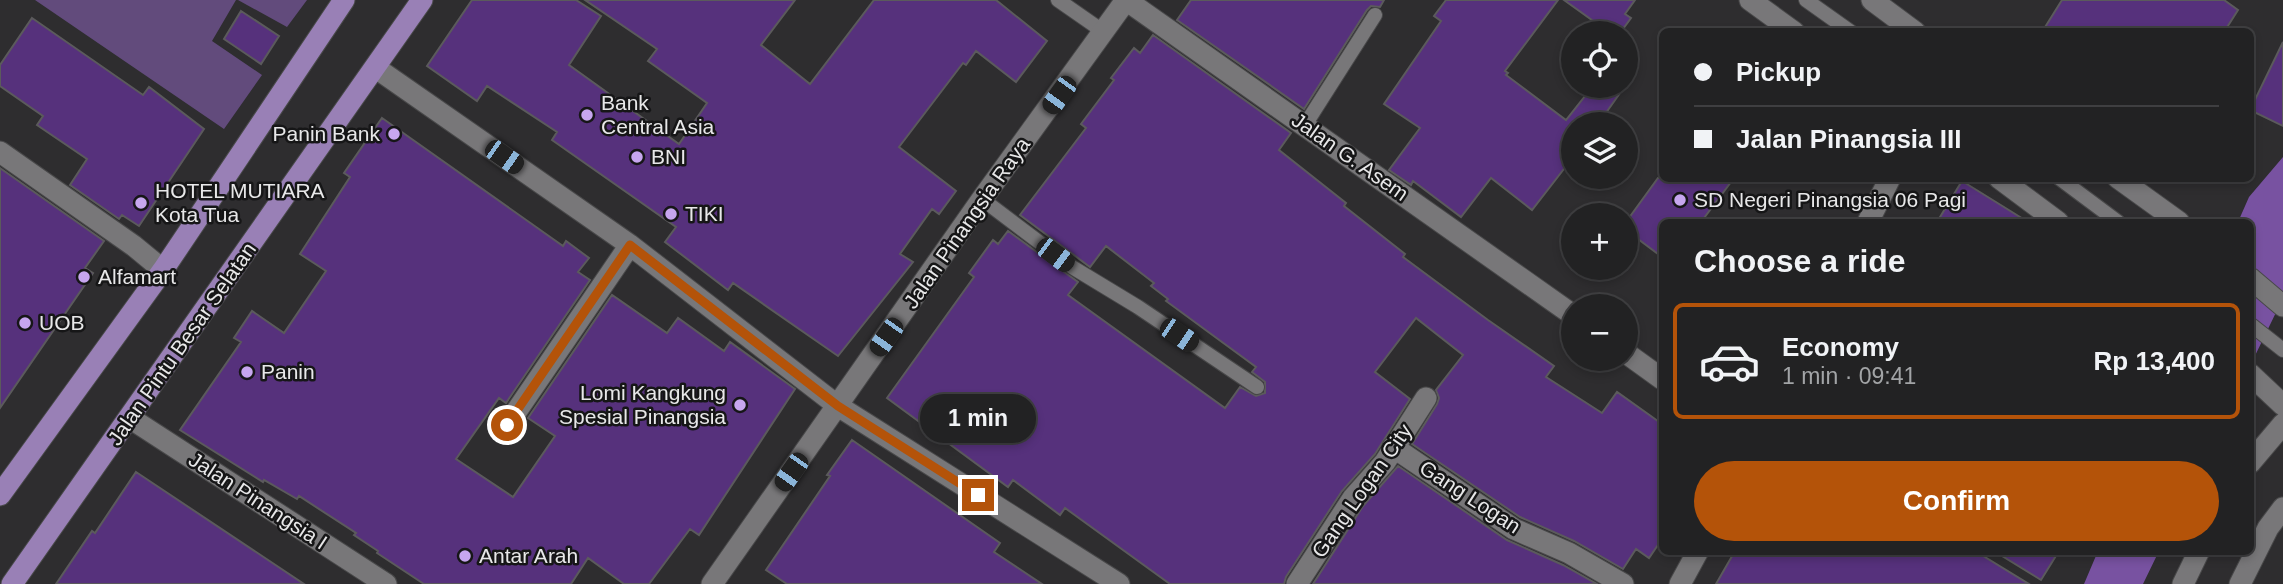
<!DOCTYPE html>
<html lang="en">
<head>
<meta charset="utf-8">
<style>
  body { margin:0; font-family:Helvetica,sans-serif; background:#2e2f30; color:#f1f3f6; height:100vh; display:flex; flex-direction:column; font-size:26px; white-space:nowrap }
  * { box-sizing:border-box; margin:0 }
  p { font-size:23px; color:#a2a4a6 }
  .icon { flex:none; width:38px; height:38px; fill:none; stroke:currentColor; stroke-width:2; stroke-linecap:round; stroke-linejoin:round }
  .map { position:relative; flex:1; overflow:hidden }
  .side { position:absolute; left:1659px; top:219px; width:595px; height:336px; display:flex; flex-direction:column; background:#222223; border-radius:10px; box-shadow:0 4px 10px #0003,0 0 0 2px #3f3f41 }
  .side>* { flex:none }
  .top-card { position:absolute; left:1659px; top:28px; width:595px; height:154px; border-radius:10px; box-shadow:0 4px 10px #0003,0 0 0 2px #3f3f41; display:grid; align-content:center; height:154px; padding:0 35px; background:#222223 }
  .fabs { position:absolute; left:1561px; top:21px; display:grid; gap:14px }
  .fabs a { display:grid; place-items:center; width:77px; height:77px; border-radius:50%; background:#222223; box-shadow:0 4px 10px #0003,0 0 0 2px #3f3f41; font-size:35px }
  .end { position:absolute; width:32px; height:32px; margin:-16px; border:9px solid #b45309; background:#fff; box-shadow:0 0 0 4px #fff }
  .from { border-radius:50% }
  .bubble { position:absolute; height:49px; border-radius:24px; background:#222223; box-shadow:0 4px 10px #0003,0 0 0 2px #3f3f41; font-size:23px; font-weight:600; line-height:49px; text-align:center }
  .car { position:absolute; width:21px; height:42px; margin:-21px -10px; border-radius:9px; box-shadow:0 0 5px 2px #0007; background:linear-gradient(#222 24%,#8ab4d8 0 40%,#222 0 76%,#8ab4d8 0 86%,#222 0) }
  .top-card b { display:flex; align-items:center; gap:24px; height:66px; font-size:26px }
  .top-card b+b { border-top:2px solid #3f3f41 }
  .top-card i { width:18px; height:18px; background:#f1f3f6 }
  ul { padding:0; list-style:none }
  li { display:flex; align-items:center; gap:21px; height:116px; margin:0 14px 10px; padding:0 21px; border:4px solid #3f3f41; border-radius:10px }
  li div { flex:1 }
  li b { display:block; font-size:26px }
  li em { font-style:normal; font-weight:600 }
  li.active { border-color:#b45309 }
  li>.icon { width:63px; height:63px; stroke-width:1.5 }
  h2 { padding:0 35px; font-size:32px; line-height:84px }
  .action { display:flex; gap:14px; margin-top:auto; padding:14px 35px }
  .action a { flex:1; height:80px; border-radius:42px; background:#b45309; color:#fff; font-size:28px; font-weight:600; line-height:80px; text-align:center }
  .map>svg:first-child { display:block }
  .green { fill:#624b7c }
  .water { fill:#7852a1 }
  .building { fill:#56317c; stroke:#5b5a5c; stroke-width:2 }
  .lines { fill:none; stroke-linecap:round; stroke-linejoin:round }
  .service-casing { stroke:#484849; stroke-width:16 }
  .minor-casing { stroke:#484849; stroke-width:23 }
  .tertiary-casing { stroke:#484849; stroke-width:23 }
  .secondary-casing { stroke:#484849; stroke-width:23 }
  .primary-casing { stroke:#484849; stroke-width:23 }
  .service { stroke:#787779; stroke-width:14 }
  .minor { stroke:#787779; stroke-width:21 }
  .tertiary { stroke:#787779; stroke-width:21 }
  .secondary { stroke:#787779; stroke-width:21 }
  .primary { stroke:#9980b6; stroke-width:21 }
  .route { stroke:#b45309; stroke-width:9 }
  .poi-dot { fill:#c7a6ef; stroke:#161617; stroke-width:2.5 }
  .labels { text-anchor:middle; stroke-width:5; stroke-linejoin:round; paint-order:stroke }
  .poi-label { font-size:21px; fill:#e8e8e9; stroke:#161617; text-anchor:start }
  .street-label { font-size:21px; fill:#e8e8e9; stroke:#161617 }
</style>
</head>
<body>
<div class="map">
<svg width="2283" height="584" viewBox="0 0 2283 584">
  <rect width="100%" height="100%" fill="#2e2d2f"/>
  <path class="green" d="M35,0H236L212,41L262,75L224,129Z
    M238,0H307L287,27Z"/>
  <path class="water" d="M2283,157V298L2251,364L2250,222H2238L2249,197Z
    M2098,551H2159L2143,584H2084Z"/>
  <path class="building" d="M472,0H576L601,16L569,65L679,144L707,103L648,61L657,49L585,0H795L761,45L810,84L874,0H996L1047,41L1016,82L976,51L966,65L963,63L899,147L956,191L939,214L932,209L900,254L913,262L838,356L733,283L728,290L665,242L676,227L552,140L557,132L487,86L477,101L427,66Z
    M1191,0H1384L1380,7L1371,6L1367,10L1304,109L1177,20Z
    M1446,0H1558L1505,71L1508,73L1506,75L1566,120L1593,86H1625L1598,124H1573V146L1562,161L1567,165L1532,210L1491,178L1461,217L1413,181L1411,185L1389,170L1420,128L1384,104L1441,21L1434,16Z
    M1564,0H1635L1625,14L1631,18L1620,33H1610Z
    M2062,0H2224L2238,10L2224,32H2042Z
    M241,11L279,36L261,64L224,39Z
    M32,18L143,95L149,87L204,129L139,226L122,215L119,219L70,185L87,159L37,125L43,116L0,86V65Z
    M1153,35L1291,133L1279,150L1346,203L1344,206L1405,254L1403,257L1488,320L1554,366L1546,377L1602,413L1617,392L1662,424V539L1649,558L1636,549L1623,569L1574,541L1520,517L1412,444L1437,404L1439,398L1436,390L1463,355L1416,318L1375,372L1410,399L1375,454L1342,491L1286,577L1284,584H1170L1065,508L1060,515L1013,480L1008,487L887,398L974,277L969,273L993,240L998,244L1008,231L1078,282L1068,295L1225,408L1240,387L1256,396L1265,393V382L1252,372L1256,367L1166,301L1168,299L1151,286L1154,283L1106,246L1090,267L1020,215L1086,128L1081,124L1114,80L1111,78L1134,48L1140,53Z
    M2283,42V126L2250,110Z
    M382,118L563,246L566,241L589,258L578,272L590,280L506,403L499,398L456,459L513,497L555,436L528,418L612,295L667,333L678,318L724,351L730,342L795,389L699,535L690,529L649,584H624L588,558L571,584H424L377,553L378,551L354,535L356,533L299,496L297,499L264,480L263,482L180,430L241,342L234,338L252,311L284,333L326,271L300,254L350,177L344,173Z
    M0,168L104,241L85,268L93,273L0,408Z
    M1658,178H1734L1701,222H1662V257L1626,230V222Z
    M1962,181L2028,222H1937Z
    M852,440L1000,543L994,552L1042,584H787L766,570L830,476L827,475Z
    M1398,466L1507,540L1563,565L1597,584H1313L1363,506Z
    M136,472L304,584H56L92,531L95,533Z
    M1735,551H1975L2029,584H1716Z
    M1994,551H2059L2041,580Z"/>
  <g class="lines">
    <g class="service-casing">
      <path id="service" d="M1058,0L1104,32
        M1806,0L1851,32
        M1305,125L1375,15
        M2059,178L2118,222
        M982,199L1072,267L1138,307L1257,387
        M2250,324L2283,350"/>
    </g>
    <g class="minor-casing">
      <path id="minor" d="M1126,0L1573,315
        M376,68L630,245L838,406L1119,584
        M0,152L134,246L163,270
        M1626,353L1662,379
        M130,418L386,584
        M507,425L630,245
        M1393,447L1514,529L1569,553L1623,584
        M712,584L982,199L1126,0
        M1297,584L1353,498L1385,462L1426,398"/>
    </g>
    <g class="tertiary-casing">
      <path id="tertiary" d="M1868,222L1890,178
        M1680,584L1698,551"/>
    </g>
    <g class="secondary-casing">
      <path id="secondary" d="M1750,0L1794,32
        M1872,0L1915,32
        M1999,178L2058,222
        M2118,178L2179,222
        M2250,278L2283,306
        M2250,374L2283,405
        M2250,463L2283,424
        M2183,584L2199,551
        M2240,584L2268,528L2283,508"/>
    </g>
    <g class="primary-casing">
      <path id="primary" d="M0,495L163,270L344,0
        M12,584L422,0"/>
    </g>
    <use href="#service" class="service"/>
    <use href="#minor" class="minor"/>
    <use href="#tertiary" class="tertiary"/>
    <use href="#secondary" class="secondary"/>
    <use href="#primary" class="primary"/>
  </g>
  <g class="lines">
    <path class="route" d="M507,425L630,245L838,406L978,495"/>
  </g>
  <g class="poi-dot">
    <circle cx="587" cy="115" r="7"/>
    <circle cx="394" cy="134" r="7"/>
    <circle cx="637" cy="157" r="7"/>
    <circle cx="1680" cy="200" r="7"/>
    <circle cx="141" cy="203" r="7"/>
    <circle cx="671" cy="214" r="7"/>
    <circle cx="84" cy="277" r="7"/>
    <circle cx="25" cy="323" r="7"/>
    <circle cx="247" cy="372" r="7"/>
    <circle cx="740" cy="405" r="7"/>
    <circle cx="465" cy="556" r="7"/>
  </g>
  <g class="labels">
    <g class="poi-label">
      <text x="601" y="110">Bank<tspan x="601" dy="24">Central Asia</tspan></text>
      <text x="380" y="141" text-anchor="end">Panin Bank</text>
      <text x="651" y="164">BNI</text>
      <text x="155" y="198">HOTEL MUTIARA<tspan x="155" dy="24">Kota Tua</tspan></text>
      <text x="1694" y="207">SD Negeri Pinangsia 06 Pagi</text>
      <text x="685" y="221">TIKI</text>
      <text x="98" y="284">Alfamart</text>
      <text x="39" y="330">UOB</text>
      <text x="261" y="379">Panin</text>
      <text x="726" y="400" text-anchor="end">Lomi Kangkung<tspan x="726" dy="24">Spesial Pinangsia</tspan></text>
      <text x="479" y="563">Antar Arah</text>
    </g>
    <g class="street-label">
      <text transform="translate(1350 157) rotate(35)" y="7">Jalan G. Asem</text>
      <text transform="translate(967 223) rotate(-55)" y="7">Jalan Pinangsia Raya</text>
      <text transform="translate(182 344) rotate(-55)" y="7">Jalan Pintu Besar Selatan</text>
      <text transform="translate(1362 491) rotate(-55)" y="7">Gang Logan City</text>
      <text transform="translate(1470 497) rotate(33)" y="7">Gang Logan</text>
      <text transform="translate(258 501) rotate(33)" y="7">Jalan Pinangsia I</text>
    </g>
  </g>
</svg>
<div class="fabs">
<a><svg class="icon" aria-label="locate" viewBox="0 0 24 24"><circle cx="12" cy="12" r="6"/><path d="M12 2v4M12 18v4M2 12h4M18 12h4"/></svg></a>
<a><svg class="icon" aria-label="layers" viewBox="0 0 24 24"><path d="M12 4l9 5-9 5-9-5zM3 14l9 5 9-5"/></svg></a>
<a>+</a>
<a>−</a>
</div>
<i class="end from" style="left:507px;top:425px"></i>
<i class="end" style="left:978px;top:495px"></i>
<div class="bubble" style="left:920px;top:394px;width:116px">1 min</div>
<i class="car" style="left:1059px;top:95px;rotate:216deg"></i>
<i class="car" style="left:504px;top:157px;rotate:125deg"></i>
<i class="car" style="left:1055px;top:255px;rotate:127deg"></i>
<i class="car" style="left:1179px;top:335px;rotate:124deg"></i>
<i class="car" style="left:886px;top:337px;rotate:215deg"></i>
<i class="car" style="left:791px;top:472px;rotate:215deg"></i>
<div class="top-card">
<b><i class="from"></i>Pickup</b>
<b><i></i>Jalan Pinangsia III</b>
</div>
<section class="side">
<h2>Choose a ride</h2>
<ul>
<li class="active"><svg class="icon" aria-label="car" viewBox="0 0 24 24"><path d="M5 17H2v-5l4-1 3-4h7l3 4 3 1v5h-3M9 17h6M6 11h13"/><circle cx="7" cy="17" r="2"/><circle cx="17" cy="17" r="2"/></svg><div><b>Economy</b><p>1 min · 09:41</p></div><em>Rp 13,400</em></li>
</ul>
<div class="action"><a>Confirm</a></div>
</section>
</div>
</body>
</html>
